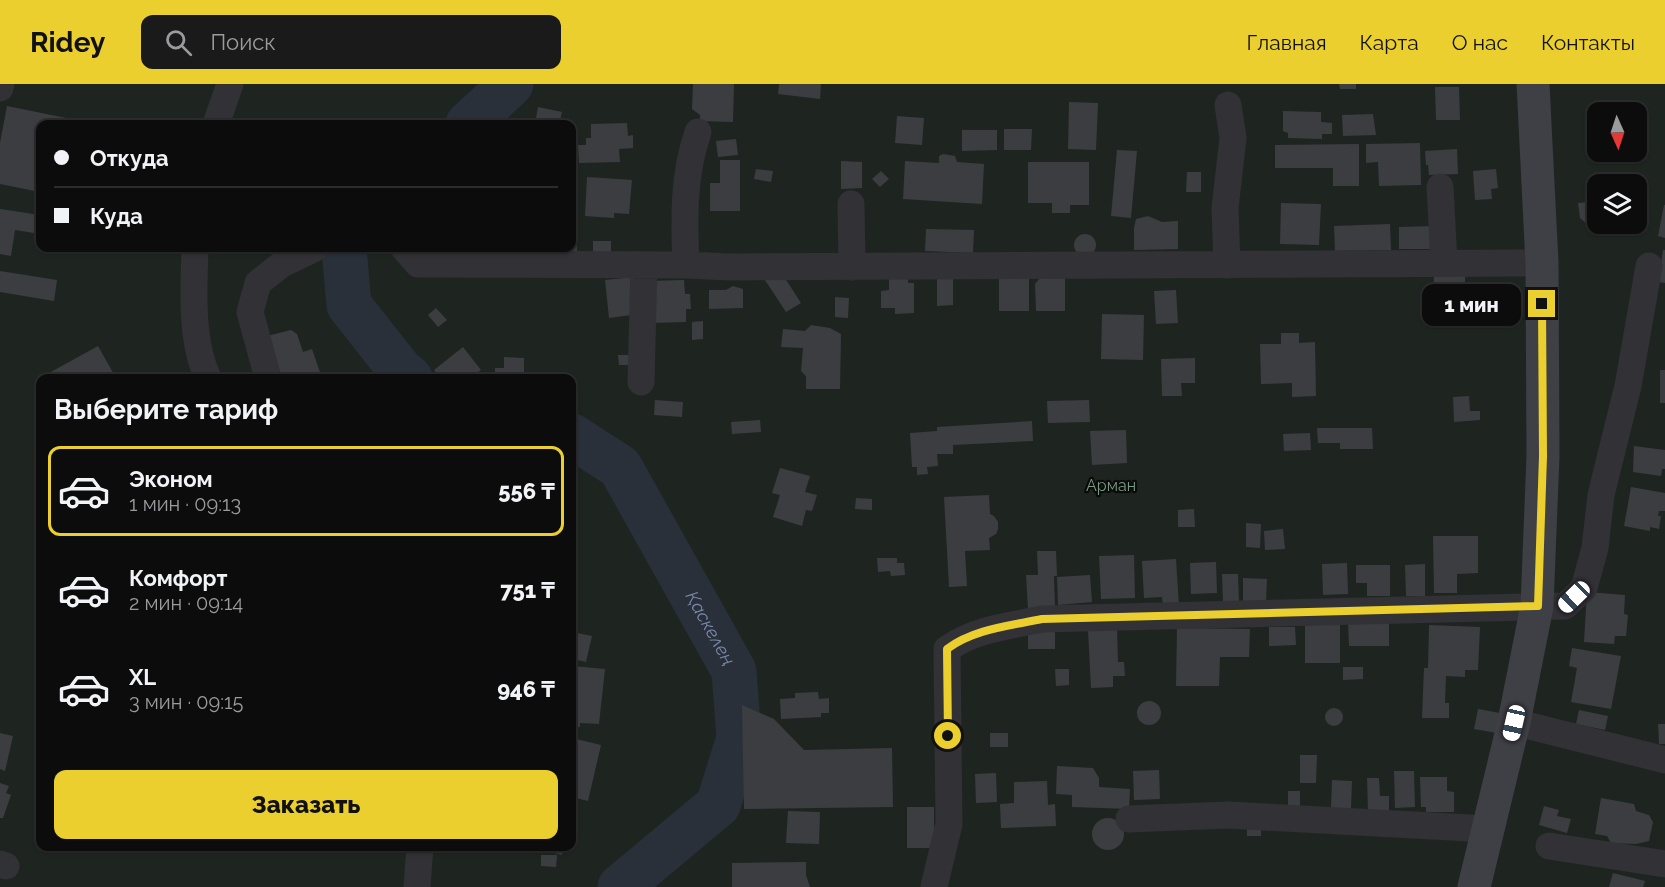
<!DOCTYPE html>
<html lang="ru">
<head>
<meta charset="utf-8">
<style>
  body { margin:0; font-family:Raleway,sans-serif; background:#1a1a1b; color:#f1f3f6; height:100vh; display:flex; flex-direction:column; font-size:22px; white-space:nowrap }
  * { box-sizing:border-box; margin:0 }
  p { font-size:20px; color:#9a9b9d }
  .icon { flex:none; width:33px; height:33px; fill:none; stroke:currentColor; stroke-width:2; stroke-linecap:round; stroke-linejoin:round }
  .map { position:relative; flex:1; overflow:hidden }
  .panel { position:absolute; left:36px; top:290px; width:540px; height:477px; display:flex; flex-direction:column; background:#0c0c0d; border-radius:12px; box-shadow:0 2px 4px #0004,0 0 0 2px #2c2c2e }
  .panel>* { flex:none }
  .top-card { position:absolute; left:36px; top:36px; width:540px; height:132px; border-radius:12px; box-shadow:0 2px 4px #0004,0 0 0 2px #2c2c2e; display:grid; align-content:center; height:132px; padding:0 18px; background:#0c0c0d }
  .needle { width:39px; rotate:177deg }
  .fabs { position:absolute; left:1587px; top:18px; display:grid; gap:12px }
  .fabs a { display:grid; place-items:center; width:60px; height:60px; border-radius:12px; background:#0c0c0d; box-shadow:0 2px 4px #0004,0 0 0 2px #2c2c2e; font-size:30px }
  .end { position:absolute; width:27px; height:27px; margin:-14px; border:8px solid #eacf2e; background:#111; box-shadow:0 0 0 3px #111 }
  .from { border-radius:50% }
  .bubble { position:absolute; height:42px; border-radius:12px; background:#0c0c0d; box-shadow:0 2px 4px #0004,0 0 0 2px #2c2c2e; font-size:20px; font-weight:800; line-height:42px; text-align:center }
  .car { position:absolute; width:18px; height:36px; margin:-18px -9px; border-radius:8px; box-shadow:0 0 4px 2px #0007; background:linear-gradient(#fff 24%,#345 0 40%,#fff 0 76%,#345 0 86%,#fff 0) }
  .top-card b { display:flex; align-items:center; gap:21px; height:57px; font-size:22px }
  .top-card b+b { border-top:2px solid #2c2c2e }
  .top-card i { width:15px; height:15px; background:#f1f3f6 }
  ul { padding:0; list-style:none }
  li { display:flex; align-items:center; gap:18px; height:90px; margin:0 12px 9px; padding:0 6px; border:3px solid transparent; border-radius:12px }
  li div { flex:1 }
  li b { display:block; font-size:22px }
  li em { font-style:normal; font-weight:800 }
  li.current { border-color:#eacf2e }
  li>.icon { width:54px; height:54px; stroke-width:1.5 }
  h2 { padding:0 18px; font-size:27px; line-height:72px }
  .action { display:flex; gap:12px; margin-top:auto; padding:12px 18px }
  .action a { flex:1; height:69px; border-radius:12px; background:#eacf2e; color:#111; font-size:24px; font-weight:800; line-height:69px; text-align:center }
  header { display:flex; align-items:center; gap:36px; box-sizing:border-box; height:84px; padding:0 30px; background:#eacf2e; color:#111 }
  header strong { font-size:28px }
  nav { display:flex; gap:33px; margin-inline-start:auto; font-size:21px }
  .search { width:420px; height:54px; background:#1a1a1b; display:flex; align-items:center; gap:15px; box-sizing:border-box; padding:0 21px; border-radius:12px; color:#9a9b9d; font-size:22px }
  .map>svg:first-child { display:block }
  .green { fill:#1e2520; fill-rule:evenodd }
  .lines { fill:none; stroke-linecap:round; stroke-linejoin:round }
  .river { stroke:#2a3039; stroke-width:45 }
  .building { fill:#3c3d41 }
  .street { stroke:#313136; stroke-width:27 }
  .secondary { stroke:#3f3f46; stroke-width:33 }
  .route { stroke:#eacf2e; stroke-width:8 }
  .labels { text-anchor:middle; stroke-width:4.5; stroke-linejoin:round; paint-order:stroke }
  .park-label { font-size:16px; fill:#789c81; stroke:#0b0b0c }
  .water-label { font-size:18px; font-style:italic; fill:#788aac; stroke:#0b0b0c }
</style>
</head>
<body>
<header>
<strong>Ridey</strong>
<div class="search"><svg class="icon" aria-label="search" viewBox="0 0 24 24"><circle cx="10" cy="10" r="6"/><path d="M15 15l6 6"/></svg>Поиск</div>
<nav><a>Главная</a><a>Карта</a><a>О нас</a><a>Контакты</a></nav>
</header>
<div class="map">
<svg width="1665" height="803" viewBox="0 0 1665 803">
  <rect width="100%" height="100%" fill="#101011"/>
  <path class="green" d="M0,0H1665V803H0ZM1598,28H1636V68H1598ZM40,40H572V164H40ZM1598,100H1636V140H1598ZM40,294H572V762H40Z"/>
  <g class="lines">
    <g class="river">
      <path d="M468,40L511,0"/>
      <path d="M344,164L349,221L401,287L410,294"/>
      <path id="s1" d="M572,352L620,383L734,587L739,654L718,721L620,803"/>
    </g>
  </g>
  <path class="building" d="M693,0H734L733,38L700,37V31L692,25Z
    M779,0H821L820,15L778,10Z
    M1339,0H1356V5H1340Z
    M1435,3H1459L1460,36H1436Z
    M1069,18L1098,19L1096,66L1068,65Z
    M7,22L71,35L70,40H40V108L0,100V59Z
    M538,23L562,28L559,40H535Z
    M1283,27L1321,28V38L1332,39V50H1322V55L1288,54V49L1283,47Z
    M1373,30L1376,51L1343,52L1342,31Z
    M897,32L924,34L922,61L895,59Z
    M627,39L628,52L633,51V64L619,65L620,78L579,79L578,61H586V54H591V40Z
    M1004,45H1032L1031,66H1004Z
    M962,46H997V66L962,67Z
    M736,55L738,71L718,73L716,57Z
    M1420,59L1421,101L1379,102L1378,78L1366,79V60Z
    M1359,60V102H1333V84H1275V61Z
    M1457,65L1458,90L1429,91L1428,81H1426L1425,67Z
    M1117,66L1137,67L1131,134L1111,132Z
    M943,70L955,72L957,78L984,80L982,120L903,115L905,77L939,79V72Z
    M720,76H740V127H710V99H720Z
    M841,77L862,78V104L841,105Z
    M1028,78H1089V121H1070V129H1052V119H1028Z
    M756,85L773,87L771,98L754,95Z
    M1496,85L1498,104L1491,105L1492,115L1475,116L1473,87Z
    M881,87L889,95L880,103L872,95Z
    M1187,88H1201V108H1186Z
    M587,93L632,96L629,130L614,129V134L585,132Z
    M1598,117V140H1587L1580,134L1578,119Z
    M1281,119L1321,120L1319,161L1280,160Z
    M1664,121H1665V154L1658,152Z
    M0,125L40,131V150L15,146L11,172L0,170Z
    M1148,132L1162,138L1178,137V165L1134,166V144L1136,135Z
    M1390,140L1391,166L1335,167L1334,142Z
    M1434,142L1435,165H1399V143Z
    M926,145L974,146L973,169L925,167Z
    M1074 161a11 11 0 1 1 22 0a11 11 0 1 1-22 0Z
    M572,151L577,152V171L555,170V164H572Z
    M593,157H611V169H593Z
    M1663,166H1665V199L1658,198Z
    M0,187L57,196L54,217L0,208Z
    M759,187L781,188L801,219L786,228Z
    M937,190H953V221L937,222Z
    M1434,190L1465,191V223L1433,222Z
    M908,192V199H914V229L895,230V224H881V207L889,206V193Z
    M634,193L639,230L609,234L605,196Z
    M999,193H1029V227H999Z
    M1065,193V227H1036L1035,200L1040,194Z
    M684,196L685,210H690L691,225H686V238L650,239L649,197Z
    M733,202L743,205V224L709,225V206H726Z
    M1176,206L1178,239L1156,240L1154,207Z
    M835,213L849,214L848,234L835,233Z
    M436,224L447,236L438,243L428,231Z
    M1102,230L1144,231L1143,276L1101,275Z
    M703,237V255L692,256V238Z
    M811,241L830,244L841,250L840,305H806V292L801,287L803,264L781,263L783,245L805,247Z
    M291,246L297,250L303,268L312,265L322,294H276L263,253Z
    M1281,249H1299V259L1315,258L1316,312L1292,313V299L1261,300L1260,260H1281Z
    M98,262L116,294H52L49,289Z
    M463,263L481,286L470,294H440L434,286Z
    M618,271H634V281H619Z
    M504,273L524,274V294H495V284H504Z
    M1195,274V299H1181L1182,312H1162L1161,275Z
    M1660,286H1665V319H1660Z
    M1469,312L1470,327H1480V336L1454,338L1453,313Z
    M655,316L683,318L682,333L654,331Z
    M1089,316L1090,338L1048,339L1047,317Z
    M760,336L761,348L732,350L731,338Z
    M1032,337L1033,357L953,361V370H937L938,382L927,383L928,390L917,391V383H912L910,349L937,347V343Z
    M1317,344H1372L1373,365H1340V359H1318Z
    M1126,346L1127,379L1092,381L1090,347Z
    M1310,349L1311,366L1284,367L1283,350Z
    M1634,362L1665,366V385H1662L1661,392L1633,388Z
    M780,384L810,392L805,408L817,411L812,427L806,426L802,442L773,433L780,411L772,409Z
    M1631,403L1665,409V427H1659L1658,432H1661L1659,445L1650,443V447L1624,442Z
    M989,411L990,430L994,432L998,438V445L996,450L989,454L990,466L965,467L967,502L949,503L944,413Z
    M856,414L872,415V426L855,425Z
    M1194,425L1195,443H1178V426Z
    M1246,439L1261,440L1260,464L1246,463Z
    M1283,445L1285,465L1265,466L1264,447Z
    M1433,452H1478V489L1457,490V509H1434Z
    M1037,467H1056L1057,492H1054L1055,524L1028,525L1026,491H1038Z
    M1134,471L1135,514L1101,515L1099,472Z
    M877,474H897V479H904L905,491L891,492L890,487L878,488Z
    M1176,475L1179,522L1163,523L1162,513L1144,514L1142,477Z
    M1216,478L1217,509L1191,510L1190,479Z
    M1347,479L1348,510L1323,511L1322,480Z
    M1425,480V512H1406L1405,481Z
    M1356,481H1390V512H1367V499H1356Z
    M1222,490H1238L1239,518L1223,519Z
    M1090,491L1092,518L1058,521L1057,493Z
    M1243,494L1267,495L1266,518H1243Z
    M1587,508L1625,511L1624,530L1628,531L1626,552H1615L1614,560L1584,558Z
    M1340,538V579H1305V539Z
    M1389,538V562H1349L1348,539Z
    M1429,541L1480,543L1478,586H1465V593L1446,592L1445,619H1449V634H1422L1424,584H1428Z
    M1269,543H1295L1296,561L1269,562Z
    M1117,544L1118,578H1124L1125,592H1113V603L1091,604L1088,546Z
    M1177,544L1250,545L1249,573H1220L1219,602H1176Z
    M1028,546H1055V565H1028Z
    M572,548L592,552L586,578L572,575Z
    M1572,564L1621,572L1611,625L1571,618L1577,584L1569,582Z
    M572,582L605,585L599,640L580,639V643H572Z
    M1343,583H1363V595L1343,596Z
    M1055,585H1069V601L1056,602Z
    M818,608L819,615L829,614V629H821V633L781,635L780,615L795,614V609Z
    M1137 629a12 12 0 1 1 24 0a12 12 0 1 1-24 0Z
    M742,621L774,635L804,666L892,664L893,723L744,725Z
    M1325 633a9 9 0 1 1 18 0a9 9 0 1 1-18 0Z
    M1478,625L1500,629L1497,649L1474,645Z
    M1579,626L1608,632L1605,646L1576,640Z
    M1658,640H1665V660H1659Z
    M0,649L13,652L5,687L0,685Z
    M990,649H1008V663H990Z
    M572,654L601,661L588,717L572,713Z
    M1300,671H1317L1316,699H1300Z
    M1057,682L1093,684L1099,694V703L1130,705L1129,725L1072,723V711L1056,710Z
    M1159,686L1160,715L1134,716L1133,687Z
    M1394,687H1414L1415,723L1395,724Z
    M996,689L997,718L976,719L975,690Z
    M1420,693H1447V707L1454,708V728H1426V723H1421Z
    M1367,694H1379L1380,712H1389V729L1368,728Z
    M1332,696L1352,697L1351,724H1331Z
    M1047,697L1048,721L1055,720L1056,742L1001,744L1000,720L1014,719V698Z
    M0,699L9,702L6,709L11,711L3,734H0Z
    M1288,707H1300V724L1288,723Z
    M1601,714L1634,720L1636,727L1649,731L1653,738L1649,757L1636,760L1611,759L1607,752L1595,750Z
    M1544,722L1559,726L1557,732L1571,735L1567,749L1539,741Z
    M907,723H934V764H907Z
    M788,727L820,728L819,760L786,759Z
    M1092 750a16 16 0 1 1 32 0a16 16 0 1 1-32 0Z
    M1247,741H1261V752H1247Z
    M526,762H564L562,771Z
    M541,771H557L556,783L541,782Z
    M806,778V791L810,803H732V779Z
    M1613,789L1645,797L1643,803H1609Z"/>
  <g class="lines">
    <path class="street" d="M0,4L1,0
      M216,40L230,0
      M1440,103L1444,179
      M851,120L852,183
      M195,164C194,204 190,256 208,294
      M404,164L418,180L686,181L729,183L1542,179
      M686,181C684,136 683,91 698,48
      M1227,181L1225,124L1233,54L1228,21
      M268,294L250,228L258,199L282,180L315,164
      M641,298L644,181
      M1514,638L1665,676
      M1129,735L1228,731L1488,745
      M1549,762L1665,780
      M0,780L6,782
      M417,803L420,762
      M934,803L949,740L947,565C975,545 1009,542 1042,535L1565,522L1584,504L1595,464L1601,411L1628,302L1649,182"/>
    <path class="secondary" d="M1474,803L1514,638L1537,522L1543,372L1542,179L1533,0"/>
  </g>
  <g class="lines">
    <path class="route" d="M948,652L947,565C974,545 1009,542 1042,535L1538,522L1543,372L1542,220"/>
  </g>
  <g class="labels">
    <g class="park-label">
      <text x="1111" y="407">Арман</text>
    </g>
    <g class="water-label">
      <text dy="6" stroke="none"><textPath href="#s1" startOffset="242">Қаскелең</textPath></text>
    </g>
  </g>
</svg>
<div class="fabs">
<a><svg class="needle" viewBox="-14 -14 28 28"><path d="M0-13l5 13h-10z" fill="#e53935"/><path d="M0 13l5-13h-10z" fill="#9a9b9d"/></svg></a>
<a><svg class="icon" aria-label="layers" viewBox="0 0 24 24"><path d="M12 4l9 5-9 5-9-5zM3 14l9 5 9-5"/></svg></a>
</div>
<i class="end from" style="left:948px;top:652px"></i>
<i class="end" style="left:1542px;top:220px"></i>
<div class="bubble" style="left:1422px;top:200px;width:99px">1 мин</div>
<i class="car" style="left:1574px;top:513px;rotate:226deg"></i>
<i class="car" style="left:1514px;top:639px;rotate:193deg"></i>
<div class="top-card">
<b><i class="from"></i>Откуда</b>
<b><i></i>Куда</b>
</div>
<section class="panel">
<h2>Выберите тариф</h2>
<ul>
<li class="current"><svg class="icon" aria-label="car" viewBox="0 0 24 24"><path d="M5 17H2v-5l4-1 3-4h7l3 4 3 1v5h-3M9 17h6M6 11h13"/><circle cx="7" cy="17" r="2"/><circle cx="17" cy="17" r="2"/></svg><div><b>Эконом</b><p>1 мин · 09:13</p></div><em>556 ₸</em></li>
<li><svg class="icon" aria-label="car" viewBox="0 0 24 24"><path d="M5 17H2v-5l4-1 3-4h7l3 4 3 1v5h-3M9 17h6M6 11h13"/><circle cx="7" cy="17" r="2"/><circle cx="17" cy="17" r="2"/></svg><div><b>Комфорт</b><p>2 мин · 09:14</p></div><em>751 ₸</em></li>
<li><svg class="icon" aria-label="car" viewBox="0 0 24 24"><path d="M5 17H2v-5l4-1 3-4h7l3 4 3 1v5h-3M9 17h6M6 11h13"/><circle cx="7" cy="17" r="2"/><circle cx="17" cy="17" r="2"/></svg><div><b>XL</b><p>3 мин · 09:15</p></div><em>946 ₸</em></li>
</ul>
<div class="action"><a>Заказать</a></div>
</section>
</div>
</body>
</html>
